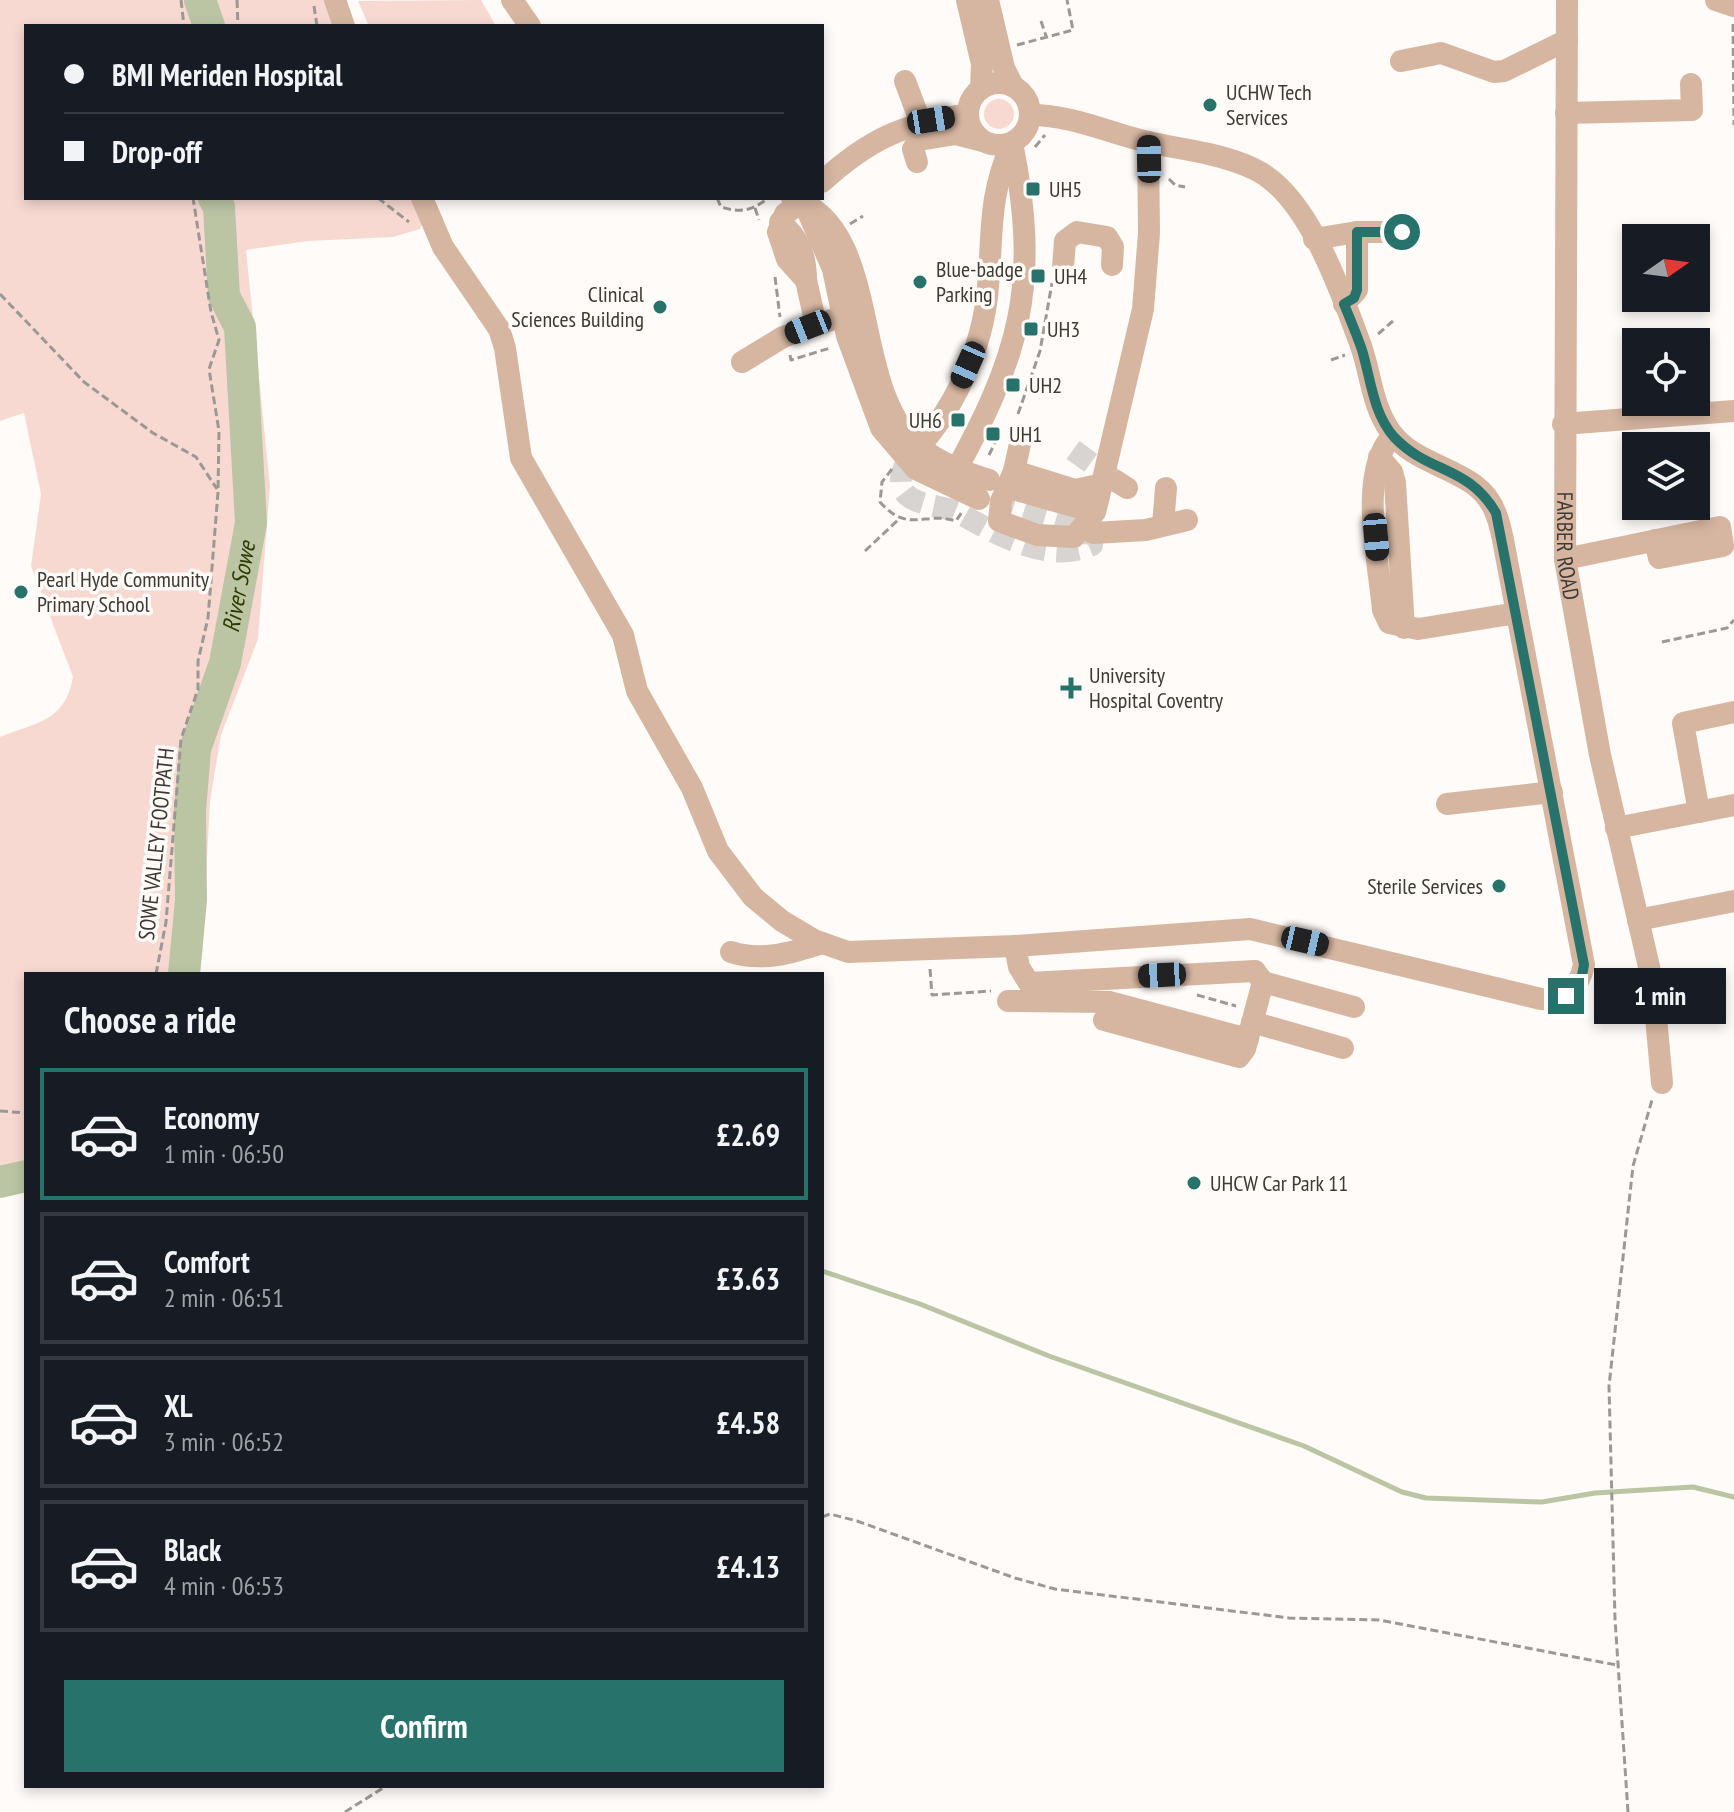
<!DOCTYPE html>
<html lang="en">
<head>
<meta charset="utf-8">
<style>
  body { margin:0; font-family:"PT Sans Narrow",sans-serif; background:#20242c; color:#f1f3f6; height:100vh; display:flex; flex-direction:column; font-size:30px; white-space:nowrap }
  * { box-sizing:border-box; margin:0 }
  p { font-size:26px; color:#9ea1a6 }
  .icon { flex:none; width:44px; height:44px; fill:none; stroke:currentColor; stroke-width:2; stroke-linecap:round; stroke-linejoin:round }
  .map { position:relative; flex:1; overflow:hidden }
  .sheet { position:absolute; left:24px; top:972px; width:800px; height:816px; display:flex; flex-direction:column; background:#171b24; border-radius:0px; box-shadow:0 4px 12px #0003 }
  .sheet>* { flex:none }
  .guide { position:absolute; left:24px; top:24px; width:800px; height:176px; border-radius:0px; box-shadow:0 4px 12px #0003; display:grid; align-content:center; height:176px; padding:0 40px; background:#171b24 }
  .needle { width:52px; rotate:76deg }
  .buttons { position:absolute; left:1622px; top:224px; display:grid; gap:16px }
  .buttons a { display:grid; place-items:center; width:88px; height:88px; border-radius:0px; background:#171b24; box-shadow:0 4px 12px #0003; font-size:40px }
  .end { position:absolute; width:36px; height:36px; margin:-18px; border:10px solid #28726c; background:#fff; box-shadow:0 0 0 4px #fff }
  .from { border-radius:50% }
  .bubble { position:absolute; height:56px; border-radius:0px; background:#171b24; box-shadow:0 4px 12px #0003; font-size:26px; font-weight:600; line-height:56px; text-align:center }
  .car { position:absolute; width:24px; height:48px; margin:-24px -12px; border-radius:10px; box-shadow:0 0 6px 2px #0007; background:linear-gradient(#222 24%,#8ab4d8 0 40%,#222 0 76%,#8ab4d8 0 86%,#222 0) }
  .guide b { display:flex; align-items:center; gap:28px; height:76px; font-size:30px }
  .guide b+b { border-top:2px solid #363941 }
  .guide i { width:20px; height:20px; background:#f1f3f6 }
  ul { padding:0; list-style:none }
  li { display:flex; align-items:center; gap:24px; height:132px; margin:0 16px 12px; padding:0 24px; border:4px solid #363941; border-radius:0px }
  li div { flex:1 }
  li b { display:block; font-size:30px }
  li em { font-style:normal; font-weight:600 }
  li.active { border-color:#28726c }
  li>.icon { width:72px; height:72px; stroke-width:1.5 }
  h2 { padding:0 40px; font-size:36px; line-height:96px }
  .action { display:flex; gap:16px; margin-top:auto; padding:16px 40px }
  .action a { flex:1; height:92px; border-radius:0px; background:#28726c; color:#fff; font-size:32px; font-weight:600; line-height:92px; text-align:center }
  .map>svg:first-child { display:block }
  .green { fill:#f7d9d2 }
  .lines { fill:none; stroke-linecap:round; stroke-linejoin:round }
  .stream { stroke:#bbc5a4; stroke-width:5 }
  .river { stroke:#bbc5a4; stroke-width:32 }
  .minor-tunnel { stroke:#d8d4d1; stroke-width:22; stroke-dasharray:22 11; stroke-linecap:butt }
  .path { stroke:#9c9894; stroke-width:3; stroke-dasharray:8 4; stroke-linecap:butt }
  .minor { stroke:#d6b6a1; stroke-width:22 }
  .route { stroke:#28726c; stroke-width:10 }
  .poi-dot { fill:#28726c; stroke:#fefbf8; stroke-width:3 }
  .labels { text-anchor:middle; stroke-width:7; stroke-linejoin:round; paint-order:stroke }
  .poi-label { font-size:22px; fill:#3e3933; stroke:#fefbf8; text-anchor:start }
  .street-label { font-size:22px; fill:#3e3933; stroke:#fefbf8 }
  .water-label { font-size:24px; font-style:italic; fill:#2f3a03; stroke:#fefbf8 }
</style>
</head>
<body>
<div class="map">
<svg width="1734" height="1812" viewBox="0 0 1734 1812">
  <rect width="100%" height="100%" fill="#fefbf8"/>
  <path class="green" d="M0,0H331L343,26H26V198H420L427,213L420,229L393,237L308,241L246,250L270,486L258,639L221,735L210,801L202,956L198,974H26V1192L0,1195V737C37,722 65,722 73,677L31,566L41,494L24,413L0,421Z
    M481,0L496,26H369L358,1Z
    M984 114a15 15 0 1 1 30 0a15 15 0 1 1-30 0Z"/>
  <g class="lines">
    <path class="stream" d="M822,1271L920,1304L1049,1356L1304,1446L1402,1492L1426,1498L1542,1502L1595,1493L1693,1487L1734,1497"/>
    <g class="river">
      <path d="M200,0L209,26"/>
      <path id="s1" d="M184,974L191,900L190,811L195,749L225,663L251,523L240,327L224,296L219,207L214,198"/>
      <path d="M0,1182L26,1176"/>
    </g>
    <path class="minor-tunnel" d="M1073,450L1116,481
      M907,461C902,471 896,485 907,495C920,507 944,505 959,513C996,534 1049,565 1092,545L1093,533L984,500"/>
    <path class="path" d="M181,0L184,26
      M237,0L238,26
      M314,6L317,26
      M1041,21L1046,36
      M1733,24L1734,125
      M1017,45L1073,30L1067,0
      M1035,147L1045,135
      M1169,179L1175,185L1185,187
      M378,198L409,222
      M717,198L721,207C741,213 752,211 768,198
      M755,208L759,220
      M850,224L863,216
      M775,277L780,317
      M0,294L84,382L153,433L196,457L217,489
      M1378,334L1393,321
      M790,355L791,360L830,348
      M1331,360L1345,355
      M1018,414L1040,351L1052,283
      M989,455L1001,430
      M892,469L882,482L880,502C908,534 924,511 956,521L962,512
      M865,551L899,519
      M1662,642L1727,628L1734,620
      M930,969L932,995L991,991
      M156,974L166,922L181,739L198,689V661L208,618L218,492L219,431L209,369L219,340L211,312L193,198
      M1197,995L1236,1006
      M0,1111L26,1113
      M822,1517L830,1514L857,1521L1015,1578L1055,1589L1289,1618L1379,1620L1617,1665
      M345,1812L386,1786
      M1628,1812L1615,1619L1609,1386L1633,1166L1652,1100"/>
    <g class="minor">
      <path d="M335,0L344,26"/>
      <path d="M512,0L530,26"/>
      <path d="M967,0L982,64L981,89"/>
      <path d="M988,0L1004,68L1013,86"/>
      <path id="s2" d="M1567,0L1565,559L1600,755L1653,984L1662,1083"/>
      <path d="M1716,0L1734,6"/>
      <path d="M1401,61L1441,53L1494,72L1504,71L1567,40"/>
      <path d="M905,81L920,121"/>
      <circle cx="999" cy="114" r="31"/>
      <path d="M1566,113L1692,110L1691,84"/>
      <path d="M917,162L913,149L919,140L956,134L983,141"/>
      <path d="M822,182C870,138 904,124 968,114"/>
      <path d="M422,198L443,247L499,329L505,348L521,458L623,635L637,691L692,788L718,851L753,897L782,921L814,940L848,952L1015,946L1250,929L1541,999C1566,1002 1579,988 1584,965L1507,561C1504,546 1502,529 1496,514C1479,466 1418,471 1390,431C1372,405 1371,375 1361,346C1341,292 1308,194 1254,169C1221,153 1183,150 1148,142C1109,133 1072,115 1031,115"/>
      <path d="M792,198C882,228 850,380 913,441C933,461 962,472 989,480"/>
      <path d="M807,198L785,214L778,232L787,259L806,280L816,325"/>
      <path d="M804,203L833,269L847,336L881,428L916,469L979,499"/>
      <path d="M780,222C799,238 806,255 806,280"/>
      <path d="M1357,232H1402"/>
      <path d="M1314,239L1357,232V290L1344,304"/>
      <path d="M1063,268L1065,241L1077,232L1107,237L1113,247L1112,265"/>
      <path d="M742,362L783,337L831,320"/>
      <path d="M1563,424L1734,411"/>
      <path d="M1022,435L1014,471L1017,490L1076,507L1099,496L1143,309L1149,233L1148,142"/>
      <path d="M1393,435C1357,473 1379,561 1383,610L1389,623L1418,629L1517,613"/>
      <path d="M910,457C953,413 983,349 988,287C993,231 988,197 1012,143"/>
      <path d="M1379,457L1392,472L1395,483L1404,628"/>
      <path d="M950,481C1020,356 1041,286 1012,143"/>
      <path d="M1116,481L1127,488"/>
      <path d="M1099,496L1095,512L1074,537L1037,535L999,521L1001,501L1014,471L1075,490L1103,484"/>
      <path d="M1163,525L1166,488"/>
      <path d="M1093,533L1146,530L1187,520"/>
      <path d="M1565,559L1720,527L1723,546L1659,558L1655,540"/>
      <path d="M1447,804L1552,792"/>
      <path d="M1699,812L1683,723L1734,712"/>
      <path d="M1616,828L1734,805"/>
      <path d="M1638,920L1734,901"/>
      <path d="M1015,946L1019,967L1029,983L1255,971L1263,982L1245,1049L1239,1057L1104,1020"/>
      <path d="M731,952C762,962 792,953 822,943"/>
      <path d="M1263,982L1354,1007"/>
      <path d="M1008,1001L1110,1002L1248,1039"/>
      <path d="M1252,1022L1343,1048"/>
    </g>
  </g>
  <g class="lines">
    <path class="route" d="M1402,232H1357V290L1354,298L1344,304C1350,319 1357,335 1362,350C1371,380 1373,413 1394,437C1429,474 1468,465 1496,513L1584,965L1581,980L1566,996"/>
  </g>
  <g class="poi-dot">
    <circle cx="1210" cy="105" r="8"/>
    <rect x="1025" y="181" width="16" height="16" rx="4"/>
    <rect x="1030" y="268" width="16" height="16" rx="4"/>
    <circle cx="920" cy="282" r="8"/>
    <circle cx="660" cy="307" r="8"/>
    <rect x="1023" y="321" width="16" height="16" rx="4"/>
    <rect x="1005" y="377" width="16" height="16" rx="4"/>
    <rect x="950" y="412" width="16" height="16" rx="4"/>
    <rect x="985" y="426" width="16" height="16" rx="4"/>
    <circle cx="21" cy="592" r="8"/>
    <path d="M1067 676h8v8h8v8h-8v8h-8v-8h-8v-8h8z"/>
    <circle cx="1499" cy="886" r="8"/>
    <circle cx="1194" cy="1183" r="8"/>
  </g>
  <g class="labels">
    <g class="poi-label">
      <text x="1226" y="100">UCHW Tech<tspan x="1226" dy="25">Services</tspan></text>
      <text x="1049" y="197">UH5</text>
      <text x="936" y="277">Blue-badge<tspan x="936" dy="25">Parking</tspan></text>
      <text x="1054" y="284">UH4</text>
      <text x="644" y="302" text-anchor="end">Clinical<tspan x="644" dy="25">Sciences Building</tspan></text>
      <text x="1047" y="337">UH3</text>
      <text x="1029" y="393">UH2</text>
      <text x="942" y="428" text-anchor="end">UH6</text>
      <text x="1009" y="442">UH1</text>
      <text x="37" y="587">Pearl Hyde Community<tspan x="37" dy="25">Primary School</tspan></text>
      <text x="1089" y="683">University<tspan x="1089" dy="25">Hospital Coventry</tspan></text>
      <text x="1483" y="894" text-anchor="end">Sterile Services</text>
      <text x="1210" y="1191">UHCW Car Park 11</text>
    </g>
    <g class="street-label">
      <text dy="8" stroke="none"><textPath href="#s2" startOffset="546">FARBER ROAD</textPath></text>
      <text transform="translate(156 844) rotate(-84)" y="8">SOWE VALLEY FOOTPATH</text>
    </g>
    <g class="water-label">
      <text dy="8" stroke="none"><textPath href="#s1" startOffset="394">River Sowe</textPath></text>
    </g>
  </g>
</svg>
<div class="buttons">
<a><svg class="needle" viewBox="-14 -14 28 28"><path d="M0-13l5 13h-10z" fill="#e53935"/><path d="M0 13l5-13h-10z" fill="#9ea1a6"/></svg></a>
<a><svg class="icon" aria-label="locate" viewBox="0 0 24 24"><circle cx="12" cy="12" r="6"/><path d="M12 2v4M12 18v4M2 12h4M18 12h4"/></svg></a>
<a><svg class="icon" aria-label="layers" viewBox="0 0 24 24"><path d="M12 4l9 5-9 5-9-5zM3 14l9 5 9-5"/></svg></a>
</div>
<i class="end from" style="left:1402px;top:232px"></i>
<i class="end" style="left:1566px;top:996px"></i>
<div class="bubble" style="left:1594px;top:968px;width:132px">1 min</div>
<i class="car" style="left:931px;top:120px;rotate:81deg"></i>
<i class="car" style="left:1149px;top:159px;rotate:359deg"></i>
<i class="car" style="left:808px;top:327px;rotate:248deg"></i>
<i class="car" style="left:968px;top:365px;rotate:204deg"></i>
<i class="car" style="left:1376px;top:537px;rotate:175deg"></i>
<i class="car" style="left:1305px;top:941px;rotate:103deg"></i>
<i class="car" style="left:1162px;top:975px;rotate:267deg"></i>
<div class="guide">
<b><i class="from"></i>BMI Meriden Hospital</b>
<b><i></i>Drop-off</b>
</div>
<section class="sheet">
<h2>Choose a ride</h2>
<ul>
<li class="active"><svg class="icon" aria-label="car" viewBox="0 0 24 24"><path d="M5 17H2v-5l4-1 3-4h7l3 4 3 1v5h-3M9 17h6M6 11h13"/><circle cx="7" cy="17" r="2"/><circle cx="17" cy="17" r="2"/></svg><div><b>Economy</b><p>1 min · 06:50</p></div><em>£2.69</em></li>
<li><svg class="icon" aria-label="car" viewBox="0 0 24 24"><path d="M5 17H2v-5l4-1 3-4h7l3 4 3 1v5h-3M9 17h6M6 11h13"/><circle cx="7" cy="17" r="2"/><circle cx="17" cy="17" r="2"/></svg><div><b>Comfort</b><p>2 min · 06:51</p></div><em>£3.63</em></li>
<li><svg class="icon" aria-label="car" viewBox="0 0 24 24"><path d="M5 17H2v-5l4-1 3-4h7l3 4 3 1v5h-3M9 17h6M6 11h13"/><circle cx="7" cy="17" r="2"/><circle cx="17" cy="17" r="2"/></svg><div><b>XL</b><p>3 min · 06:52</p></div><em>£4.58</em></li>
<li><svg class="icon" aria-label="car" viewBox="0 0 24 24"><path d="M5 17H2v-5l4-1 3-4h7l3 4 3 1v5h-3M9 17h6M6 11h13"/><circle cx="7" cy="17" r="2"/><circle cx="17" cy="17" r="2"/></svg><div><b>Black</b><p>4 min · 06:53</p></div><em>£4.13</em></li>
</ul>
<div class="action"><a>Confirm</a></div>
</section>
</div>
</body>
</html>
